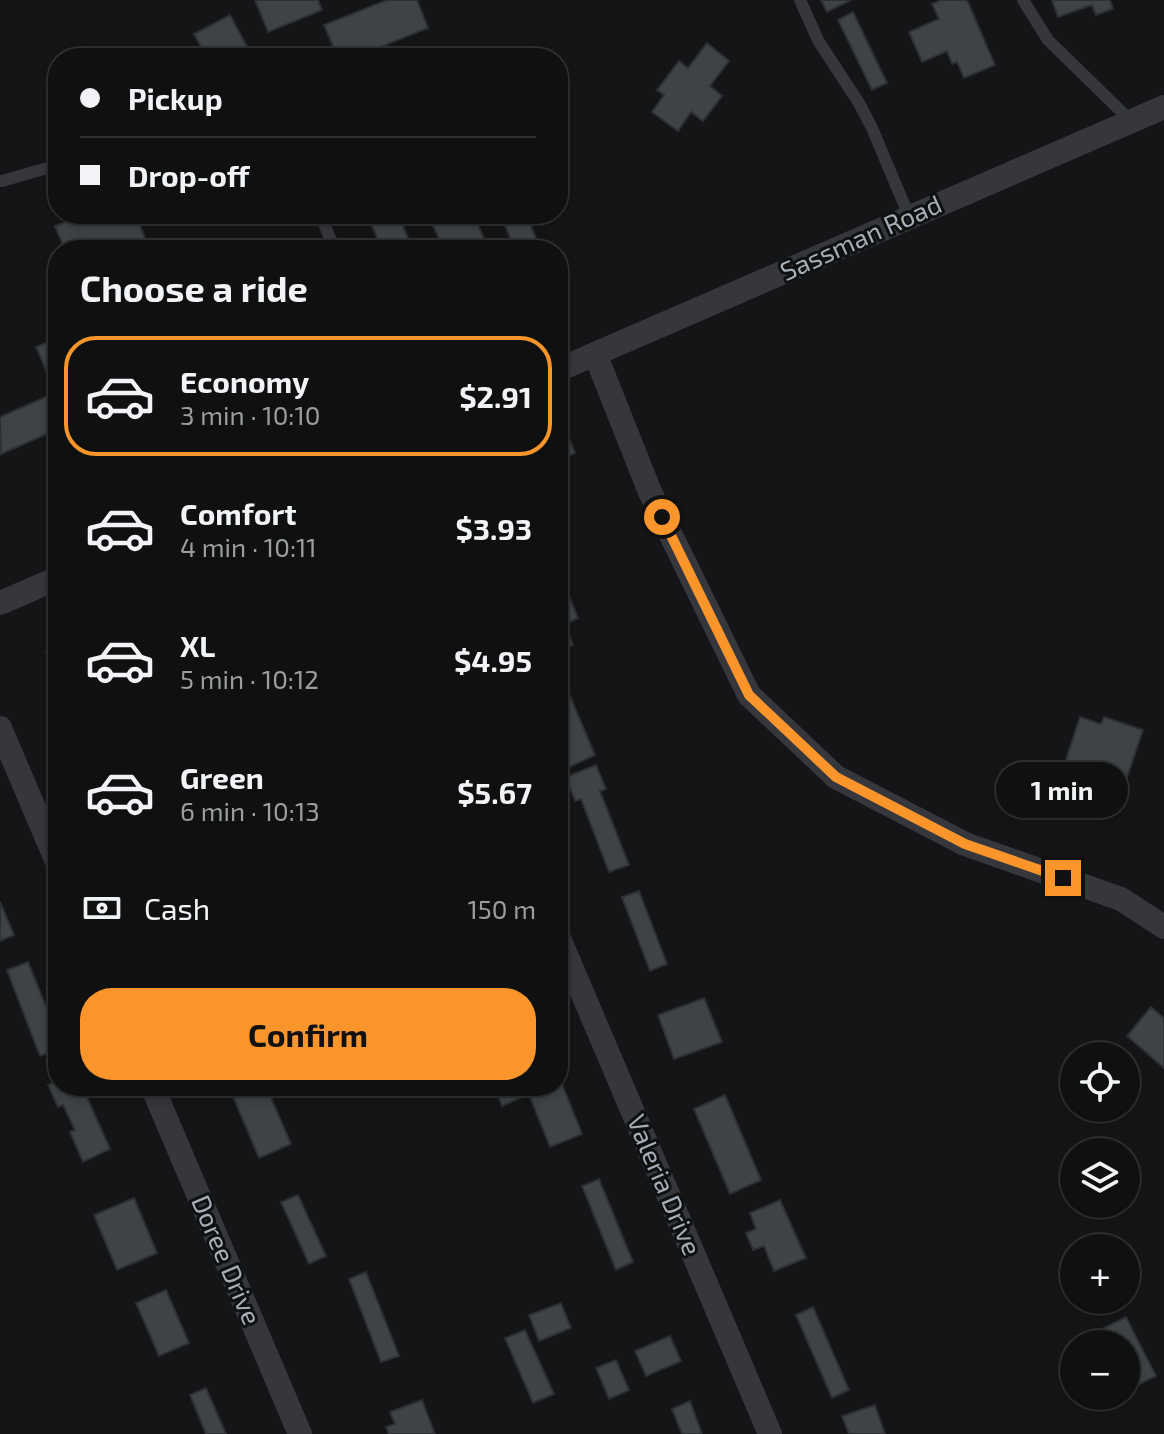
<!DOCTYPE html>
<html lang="en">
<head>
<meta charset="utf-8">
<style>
  body { margin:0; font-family:"Exo 2",sans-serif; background:#181919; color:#f1f3f6; height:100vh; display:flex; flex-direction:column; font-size:30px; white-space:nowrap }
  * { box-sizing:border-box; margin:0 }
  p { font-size:26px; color:#9b9d9f }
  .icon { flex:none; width:44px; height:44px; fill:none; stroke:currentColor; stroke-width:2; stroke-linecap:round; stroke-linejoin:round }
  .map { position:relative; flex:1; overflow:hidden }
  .details { position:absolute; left:48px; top:240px; width:520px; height:856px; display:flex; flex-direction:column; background:#0f1010; border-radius:32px; box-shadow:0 4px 12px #0003,0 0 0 2px #2f3030 }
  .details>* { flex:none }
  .guide { position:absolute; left:48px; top:48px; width:520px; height:176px; border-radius:32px; box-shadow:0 4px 12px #0003,0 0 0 2px #2f3030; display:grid; align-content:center; height:176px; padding:0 32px; background:#0f1010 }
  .controls { position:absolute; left:1060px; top:1042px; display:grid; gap:16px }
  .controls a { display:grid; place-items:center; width:80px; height:80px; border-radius:50%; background:#0f1010; box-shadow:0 4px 12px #0003,0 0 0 2px #2f3030; font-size:40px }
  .end { position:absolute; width:36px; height:36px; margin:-18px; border:10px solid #f9952a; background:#111; box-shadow:0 0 0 4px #111 }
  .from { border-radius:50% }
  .bubble { position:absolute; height:56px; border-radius:28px; background:#0f1010; box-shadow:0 4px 12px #0003,0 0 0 2px #2f3030; font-size:26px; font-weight:700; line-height:56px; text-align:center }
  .guide b { display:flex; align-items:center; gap:28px; height:76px; font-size:30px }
  .guide b+b { border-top:2px solid #2f3030 }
  .guide i { width:20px; height:20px; background:#f1f3f6 }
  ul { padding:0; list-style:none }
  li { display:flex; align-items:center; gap:24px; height:120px; margin:0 16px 12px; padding:0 16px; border:4px solid transparent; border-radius:32px }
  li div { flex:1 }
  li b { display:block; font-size:30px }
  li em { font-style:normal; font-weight:700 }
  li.active { border-color:#f9952a }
  li>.icon { width:72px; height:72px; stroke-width:1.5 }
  h2 { padding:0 32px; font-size:36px; line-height:96px }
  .pay { display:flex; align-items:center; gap:20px; height:88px; padding:0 32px; font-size:30px }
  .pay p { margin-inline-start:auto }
  .button { display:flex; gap:16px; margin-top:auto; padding:16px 32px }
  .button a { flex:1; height:92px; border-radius:32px; background:#f9952a; color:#111; font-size:32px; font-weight:700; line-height:92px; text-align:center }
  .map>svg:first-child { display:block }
  .building { fill:#404346; stroke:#2e2f32; stroke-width:2 }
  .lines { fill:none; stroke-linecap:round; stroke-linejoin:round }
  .lane { stroke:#35373c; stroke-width:12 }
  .street { stroke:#35373c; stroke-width:24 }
  .route { stroke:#f9952a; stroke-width:10 }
  .labels { text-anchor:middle; stroke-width:6; stroke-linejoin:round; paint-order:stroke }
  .street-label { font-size:26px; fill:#a6aeb7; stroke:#0f1011 }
</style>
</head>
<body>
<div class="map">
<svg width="1164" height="1434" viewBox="0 0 1164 1434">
  <rect width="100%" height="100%" fill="#141516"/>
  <path class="building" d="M255,0H318L322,10L268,32Z
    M387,0H417L428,28L353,58H338L324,25Z
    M821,0H851L827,12Z
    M941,0H967L995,65L964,78L957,62L952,64L947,51L922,62L909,32L939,19L932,4Z
    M1052,0H1110L1113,9L1096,15L1092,5L1058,17Z
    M853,12L887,83L872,90L838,20Z
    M230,15L253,58H207L194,34Z
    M707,43L729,61L710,86L722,96L703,121L691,112L678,131L652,112L664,95L657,90L679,61L688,68Z
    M85,214H145L137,217L148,246L139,250H65L55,226Z
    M367,214H398L413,250H382Z
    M428,214H473L489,250H444Z
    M500,214H526L541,250H515Z
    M558,292L567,314L558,318Z
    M58,338V370L48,375L36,347Z
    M50,395L58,414V429L1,454L0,417Z
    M558,412L575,453L558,460Z
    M568,594L578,618L565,624L573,645L558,651V599Z
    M58,647V680L46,652Z
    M558,668L595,755L565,769L558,753Z
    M1080,717L1101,724L1104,717L1143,730L1116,810L1056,790Z
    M596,765L606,789L600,791L629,865L609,872L581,799L575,801L566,777Z
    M639,891L667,964L650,971L622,897Z
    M0,902L14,935L0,941Z
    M28,962L58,1036V1049L40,1056L7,970Z
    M704,998L722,1042L674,1059L658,1015Z
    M1151,1007L1164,1018V1068L1127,1036Z
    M58,1081V1086H82L110,1149L83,1162L70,1132L75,1130L63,1105L58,1107L48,1085Z
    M562,1084L582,1134L550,1147L530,1097Z
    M252,1086H266L291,1144L259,1158L232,1094Z
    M494,1086H532L534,1092L502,1106Z
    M725,1095L761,1180L730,1194L694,1109Z
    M599,1179L633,1262L616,1270L582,1186Z
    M298,1195L326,1256L309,1264L281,1202Z
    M134,1198L157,1253L117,1270L94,1215Z
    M780,1200L806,1258L774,1271L764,1246L753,1250L746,1233L756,1229L750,1213Z
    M366,1272L399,1356L381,1362L349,1279Z
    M166,1290L189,1343L159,1356L136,1303Z
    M561,1303L571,1328L539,1341L529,1315Z
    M813,1307L849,1390L832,1398L796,1315Z
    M1126,1317L1156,1376L1126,1391V1344H1102L1096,1332Z
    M525,1330L554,1394L533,1403L505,1338Z
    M670,1336L681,1361L646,1376L635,1351Z
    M616,1360L629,1390L609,1399L596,1368Z
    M206,1388L226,1434H206L190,1395Z
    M422,1400L435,1434H389L386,1427L395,1424L390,1412Z
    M690,1401L702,1434H682L672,1409Z
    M875,1405L885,1434H849L842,1416Z"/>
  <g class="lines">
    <path class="lane" d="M800,0L819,42L859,103L872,128L909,216
      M1023,0L1048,40L1131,121
      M2,181L58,165
      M320,214L335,250"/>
    <path class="street" d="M596,356L650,492L749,695L836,777L965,844L1121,899L1164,927
      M558,370L1164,107
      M0,603L58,578
      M0,728L58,864
      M558,936L770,1434
      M152,1086L300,1434"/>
  </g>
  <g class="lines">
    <path class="route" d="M662,517L749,695L836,777L965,844L1063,878"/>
  </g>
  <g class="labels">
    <g class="street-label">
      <text transform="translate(861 238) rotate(-24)" y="9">Sassman Road</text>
      <text transform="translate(664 1185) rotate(67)" y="9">Valeria Drive</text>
      <text transform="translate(226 1260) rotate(67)" y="9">Doree Drive</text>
    </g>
  </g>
</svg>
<div class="controls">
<a><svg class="icon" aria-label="locate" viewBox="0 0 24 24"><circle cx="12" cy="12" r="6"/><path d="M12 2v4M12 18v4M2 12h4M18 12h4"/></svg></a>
<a><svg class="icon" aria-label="layers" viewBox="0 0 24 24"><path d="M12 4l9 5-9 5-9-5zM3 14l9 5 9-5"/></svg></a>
<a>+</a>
<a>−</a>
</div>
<i class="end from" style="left:662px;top:517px"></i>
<i class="end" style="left:1063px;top:878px"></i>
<div class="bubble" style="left:996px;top:762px;width:132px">1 min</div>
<div class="guide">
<b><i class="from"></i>Pickup</b>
<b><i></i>Drop-off</b>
</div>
<section class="details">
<h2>Choose a ride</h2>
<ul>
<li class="active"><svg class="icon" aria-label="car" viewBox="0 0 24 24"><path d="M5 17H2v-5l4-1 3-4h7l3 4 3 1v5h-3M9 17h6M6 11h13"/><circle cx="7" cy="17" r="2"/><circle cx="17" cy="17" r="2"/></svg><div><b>Economy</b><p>3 min · 10:10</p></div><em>$2.91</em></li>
<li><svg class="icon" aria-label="car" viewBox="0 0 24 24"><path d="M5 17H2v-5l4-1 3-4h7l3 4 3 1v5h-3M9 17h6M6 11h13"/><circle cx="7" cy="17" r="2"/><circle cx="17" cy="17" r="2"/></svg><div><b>Comfort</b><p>4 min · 10:11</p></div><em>$3.93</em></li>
<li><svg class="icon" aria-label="car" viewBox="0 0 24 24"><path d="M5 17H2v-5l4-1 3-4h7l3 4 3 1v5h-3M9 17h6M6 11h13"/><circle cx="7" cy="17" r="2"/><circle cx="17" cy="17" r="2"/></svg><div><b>XL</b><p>5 min · 10:12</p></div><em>$4.95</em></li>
<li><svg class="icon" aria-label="car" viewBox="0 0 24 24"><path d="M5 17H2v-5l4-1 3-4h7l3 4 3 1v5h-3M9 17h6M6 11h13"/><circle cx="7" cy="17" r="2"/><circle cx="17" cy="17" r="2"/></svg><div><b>Green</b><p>6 min · 10:13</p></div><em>$5.67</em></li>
</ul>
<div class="pay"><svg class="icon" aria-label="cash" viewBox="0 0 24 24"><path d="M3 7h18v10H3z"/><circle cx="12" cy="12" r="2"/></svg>Cash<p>150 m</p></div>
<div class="button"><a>Confirm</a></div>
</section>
</div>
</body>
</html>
